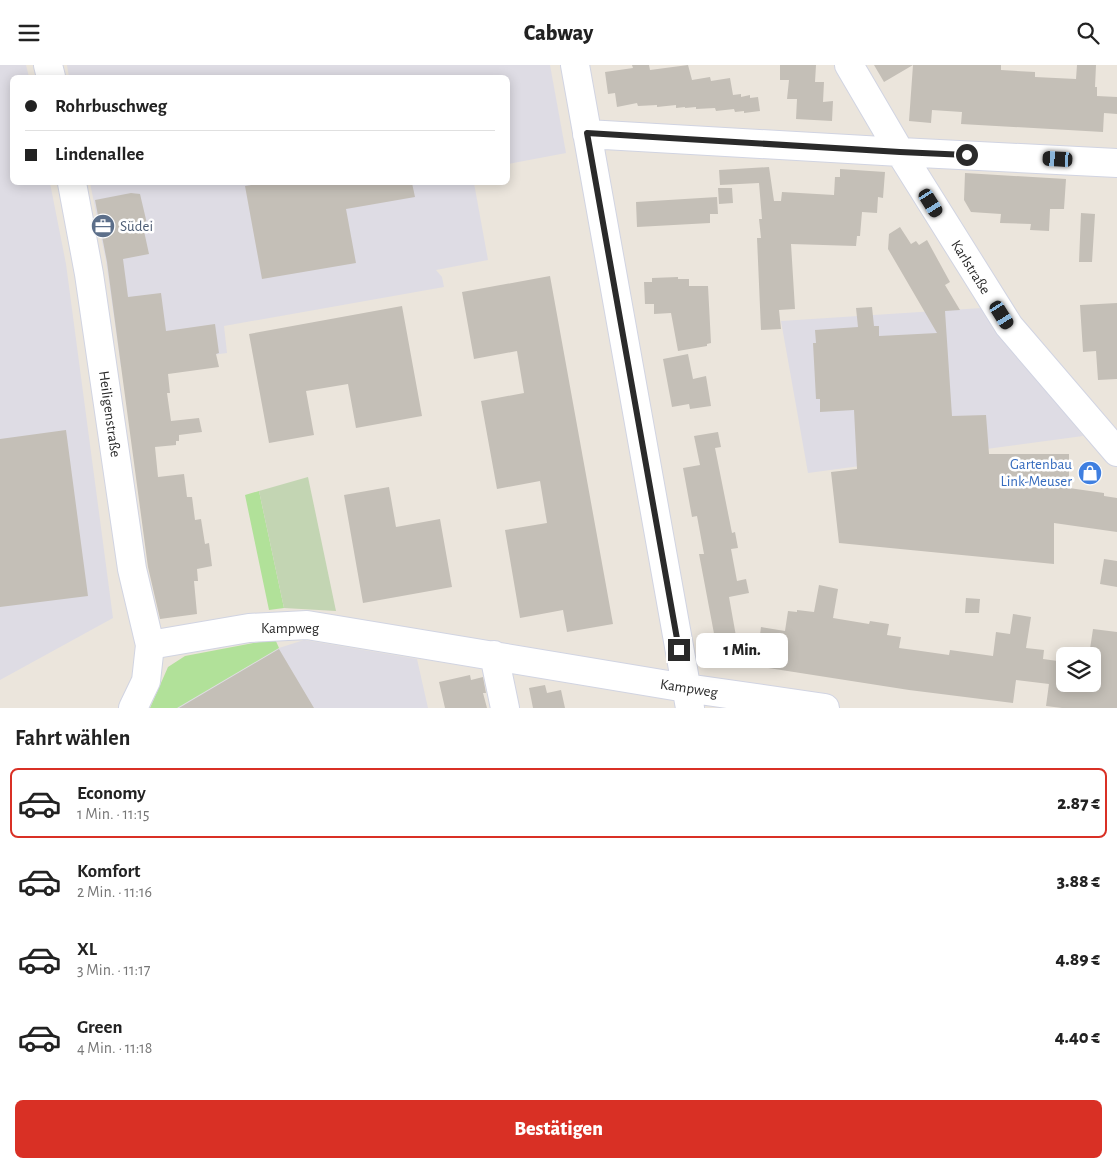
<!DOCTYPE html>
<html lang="de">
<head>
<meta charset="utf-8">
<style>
  body { margin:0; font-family:"Alegreya Sans",sans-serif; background:#f6f6f6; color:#222; height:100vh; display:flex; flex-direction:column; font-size:19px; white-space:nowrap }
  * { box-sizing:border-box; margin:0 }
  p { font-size:16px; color:#767676 }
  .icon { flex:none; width:28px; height:28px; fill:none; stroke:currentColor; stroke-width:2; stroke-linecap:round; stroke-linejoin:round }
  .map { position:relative; height:643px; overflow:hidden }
  .sheet { display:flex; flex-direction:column; background:#fff; flex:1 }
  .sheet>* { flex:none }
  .banner { position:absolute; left:10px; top:10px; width:500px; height:110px; border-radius:8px; box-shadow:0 2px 12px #0003; display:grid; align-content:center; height:110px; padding:0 15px; background:#fff }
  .tools { position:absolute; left:1056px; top:582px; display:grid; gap:10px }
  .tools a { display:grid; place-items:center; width:45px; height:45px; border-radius:8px; background:#fff; box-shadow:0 2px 12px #0003; font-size:25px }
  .end { position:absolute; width:22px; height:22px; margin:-11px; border:6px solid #2a2a2a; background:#fff; box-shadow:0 0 0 2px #fff }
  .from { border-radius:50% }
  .bubble { position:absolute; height:35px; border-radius:8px; background:#fff; box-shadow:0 2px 12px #0003; font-size:16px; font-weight:800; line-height:35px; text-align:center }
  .car { position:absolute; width:15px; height:30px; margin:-15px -8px; border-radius:6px; box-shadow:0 0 4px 1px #0007; background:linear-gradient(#222 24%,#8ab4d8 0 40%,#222 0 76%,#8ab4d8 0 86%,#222 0) }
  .banner b { display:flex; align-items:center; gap:18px; height:48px; font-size:19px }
  .banner b+b { border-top:1px solid #e0e0e0 }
  .banner i { width:12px; height:12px; background:#222 }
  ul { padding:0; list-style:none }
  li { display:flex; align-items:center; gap:15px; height:70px; margin:0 10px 8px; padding:0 5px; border:2px solid transparent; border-radius:8px }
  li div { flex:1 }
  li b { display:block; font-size:19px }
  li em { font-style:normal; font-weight:800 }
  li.active { border-color:#d93025 }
  li>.icon { width:45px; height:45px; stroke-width:1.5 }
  h2 { padding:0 15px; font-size:22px; line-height:60px }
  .button { display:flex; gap:10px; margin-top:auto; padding:10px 15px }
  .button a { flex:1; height:58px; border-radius:8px; background:#d93025; color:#fff; font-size:20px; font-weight:800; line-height:58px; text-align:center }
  header { display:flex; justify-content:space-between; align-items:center; height:65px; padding:0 15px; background:#fff; font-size:22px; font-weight:800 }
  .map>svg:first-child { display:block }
  .industrial { fill:#dedce4 }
  .green { fill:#b1e199 }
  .cemetery { fill:#c3d5b3 }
  .building { fill:#c4bfb7 }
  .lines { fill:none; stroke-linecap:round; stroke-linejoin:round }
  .minor-casing { stroke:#d1d4e2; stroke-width:30 }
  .minor { stroke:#fff; stroke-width:28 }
  .route { stroke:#2a2a2a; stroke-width:6 }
  .labels { text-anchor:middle; stroke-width:5; stroke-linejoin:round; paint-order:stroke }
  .service-label { font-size:15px; fill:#4e5e75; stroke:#fff; text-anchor:start }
  .street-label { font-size:15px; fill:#2a2a2a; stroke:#fff }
  .shop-label { font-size:15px; fill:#366cbe; stroke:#fff; text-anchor:end }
</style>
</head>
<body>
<header><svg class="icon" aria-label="menu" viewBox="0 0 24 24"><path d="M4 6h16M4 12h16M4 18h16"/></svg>Cabway<svg class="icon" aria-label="search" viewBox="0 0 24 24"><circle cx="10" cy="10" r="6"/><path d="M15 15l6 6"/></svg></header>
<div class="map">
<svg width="1117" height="643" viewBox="0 0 1117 643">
  <rect width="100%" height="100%" fill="#ebe5dc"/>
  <path class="industrial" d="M0,0H26L29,12H12V118H50L66,199L113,553L0,615Z
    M67,0H550L566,88L508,99V12H69Z
    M90,118H474L488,195L436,205L442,212L444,222L224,261L227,288L121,302L106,196Z
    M982,243L1083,371L808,408L781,256Z
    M304,575L417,594L428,643H177L279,583Z"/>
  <path class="green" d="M259,426L284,543L269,545L245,430Z
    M275,574L279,583L177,643H150L168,602L185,591Z"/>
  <path class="cemetery" d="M308,412L336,546L284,543L259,426Z"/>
  <path class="building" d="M632,0H649L650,5L688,0L692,15L710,12L711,16L730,13L733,30L741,29V32L750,30V33L758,32L760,46L744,48V46L735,47L734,44L716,46L715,43L696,44V42L685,43V42L676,43V40L657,42V40L638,41L637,38L617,42L615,28L608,29L605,7L633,3Z
    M780,0H816L815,17H824L823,37L833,36L832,56L796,54L797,34H787L789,15H780Z
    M874,0H1001V5L1035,7V12L1076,14L1077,0H1096L1095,22H1097V31L1117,32V49L1104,48L1103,67L961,59L962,47L932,45L931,58L909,56L913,0L884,17Z
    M769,102L774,136H781L782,127L834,130L835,112H840V104L885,107L883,133L878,132L877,148L862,147L860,171H857L856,181L791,179L795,244L779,245L781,264L761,265L757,173H761L759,154H762L759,118L720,120L719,105Z
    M965,108L1066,114L1064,144H1050L1049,166L1030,165L1031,159L1000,158L1001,149L971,147L964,135Z
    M263,118H412L415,132L346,144L356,198L262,214L245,121Z
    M718,123H732L733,138L719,139Z
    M131,128L140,129L148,163L144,166L149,189L123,194L128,232L161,228L166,266L215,259L219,288L216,289L219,302L168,309L170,328H167L171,356L199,353L202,367L179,370V376H176V380L155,382L158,412L184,409L187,432H192L195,455L201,454L205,479L209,478L212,501L197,504L198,516H194L197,549L160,554L148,502L107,197L95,135Z
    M717,132L718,149H710V158L637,162L636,137Z
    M1081,148L1095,149L1092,197H1079Z
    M900,162L911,179L916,176L919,180L927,175L950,217L945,220L960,245L945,246L952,351L986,350L989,389H1069V423L1104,428V431L1117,433V467L1054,458V499L839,478L831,407L857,404L854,345L820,347V334H816L813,278H816L815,265L858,262L856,243L872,242L874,261H879V271L937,268L888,184L889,169Z
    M550,211L613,559L567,567L563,545L520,553L505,465L547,458L540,416L497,424L481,336L524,328L517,286L474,294L462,227Z
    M678,212V214H689V221H708L711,278L707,279V281L678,286L671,248L654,249V239H645L644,217H652V213Z
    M1117,238V314L1098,315L1096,286L1083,287L1080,240Z
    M402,241L422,351L356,363L348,319L306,326L314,370L269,378L249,269Z
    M688,289L693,314L706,311L711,341L690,344L689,339L672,342L663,294Z
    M66,365L88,531L0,542V374Z
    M718,367L721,382L715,383L732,468L735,467L738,483L731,484L737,516L746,514L749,528L729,532L741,599L719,595L699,489H704L697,451L692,452L683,403L700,400L694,371Z
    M389,422L396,462L440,454L452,522L363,538L344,430Z
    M1104,494L1117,496V522L1100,519Z
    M819,520L838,524L833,553L869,559L870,556L889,559L887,570L901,572L899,583L914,585L949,590L950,585L993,591L996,567L1010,569L1013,549L1031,552L1026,583L1044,585L1043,594L1065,597V619H1092V585L1090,584L1093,564L1117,567V643H1062L1046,641L1049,619L1016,615L1013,638L909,625L756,601L761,562L785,566L788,546L797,547V545L814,547Z
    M966,533L980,534L979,548H965Z
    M279,584L314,643H179Z
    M470,610L471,615L483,612L486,628H483L487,643H445L439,617Z
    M545,620L547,628L561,625L565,643H533L529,623Z"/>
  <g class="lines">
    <g class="minor-casing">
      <path id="minor" d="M48,0L51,12
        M575,0L690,643
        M849,0L900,87L1009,261L1117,387
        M587,69L900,87L1117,98
        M72,118L89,209L132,504L150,580L146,616L133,643
        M150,580L249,563L307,560L686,623L825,643
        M494,590L505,643"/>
    </g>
    <use href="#minor" class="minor"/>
  </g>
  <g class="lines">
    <path class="route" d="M679,585L587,68L900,87L967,90"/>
  </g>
  <defs>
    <g id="office-disc" transform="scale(1.25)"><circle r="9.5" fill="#5c6f8a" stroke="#fff"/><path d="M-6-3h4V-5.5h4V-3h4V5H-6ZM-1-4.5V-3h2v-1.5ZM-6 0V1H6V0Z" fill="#fff"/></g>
    <g id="shop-disc" transform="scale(1.25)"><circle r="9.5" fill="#3f7fe0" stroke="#fff"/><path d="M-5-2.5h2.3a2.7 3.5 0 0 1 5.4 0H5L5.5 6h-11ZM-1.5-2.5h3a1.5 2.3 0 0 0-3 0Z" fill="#fff"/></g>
  </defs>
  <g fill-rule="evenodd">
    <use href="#office-disc" x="103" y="161"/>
    <use href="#shop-disc" x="1090" y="408"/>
  </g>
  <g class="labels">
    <g class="service-label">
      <text x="120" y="166">Südei</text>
    </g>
    <g class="street-label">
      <text transform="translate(971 202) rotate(58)" y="5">Karlstraße</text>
      <text transform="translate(110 349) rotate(82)" y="5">Heiligenstraße</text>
      <text x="290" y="568">Kampweg</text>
      <text transform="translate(689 623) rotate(9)" y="5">Kampweg</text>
    </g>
    <g class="shop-label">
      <text x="1072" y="404">Gartenbau<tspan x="1072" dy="17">Link-Meuser</tspan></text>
    </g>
  </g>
</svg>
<div class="tools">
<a><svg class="icon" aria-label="layers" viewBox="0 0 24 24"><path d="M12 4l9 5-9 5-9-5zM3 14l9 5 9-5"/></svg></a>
</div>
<i class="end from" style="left:967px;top:90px"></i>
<i class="end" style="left:679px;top:585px"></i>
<div class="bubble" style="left:696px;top:568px;width:92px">1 Min.</div>
<i class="car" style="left:1058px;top:94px;rotate:273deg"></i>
<i class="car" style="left:931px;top:138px;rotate:148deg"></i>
<i class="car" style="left:1002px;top:250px;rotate:148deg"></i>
<div class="banner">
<b><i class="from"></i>Rohrbuschweg</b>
<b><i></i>Lindenallee</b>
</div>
</div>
<section class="sheet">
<h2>Fahrt wählen</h2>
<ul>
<li class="active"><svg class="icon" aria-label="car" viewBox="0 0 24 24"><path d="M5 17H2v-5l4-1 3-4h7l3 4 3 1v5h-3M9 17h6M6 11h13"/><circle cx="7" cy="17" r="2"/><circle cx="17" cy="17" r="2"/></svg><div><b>Economy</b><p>1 Min. · 11:15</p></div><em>2.87 €</em></li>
<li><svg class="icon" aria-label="car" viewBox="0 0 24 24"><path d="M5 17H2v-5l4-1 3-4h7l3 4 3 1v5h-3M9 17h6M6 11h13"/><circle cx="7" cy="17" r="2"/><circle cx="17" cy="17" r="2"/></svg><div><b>Komfort</b><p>2 Min. · 11:16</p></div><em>3.88 €</em></li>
<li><svg class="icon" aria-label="car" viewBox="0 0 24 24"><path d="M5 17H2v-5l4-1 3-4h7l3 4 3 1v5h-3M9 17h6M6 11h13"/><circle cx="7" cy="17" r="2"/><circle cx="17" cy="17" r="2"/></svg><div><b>XL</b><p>3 Min. · 11:17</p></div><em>4.89 €</em></li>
<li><svg class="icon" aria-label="car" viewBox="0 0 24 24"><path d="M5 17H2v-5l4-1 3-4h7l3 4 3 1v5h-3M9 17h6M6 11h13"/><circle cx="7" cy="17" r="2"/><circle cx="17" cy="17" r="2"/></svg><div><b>Green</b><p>4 Min. · 11:18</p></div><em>4.40 €</em></li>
</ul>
<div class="button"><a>Bestätigen</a></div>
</section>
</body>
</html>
